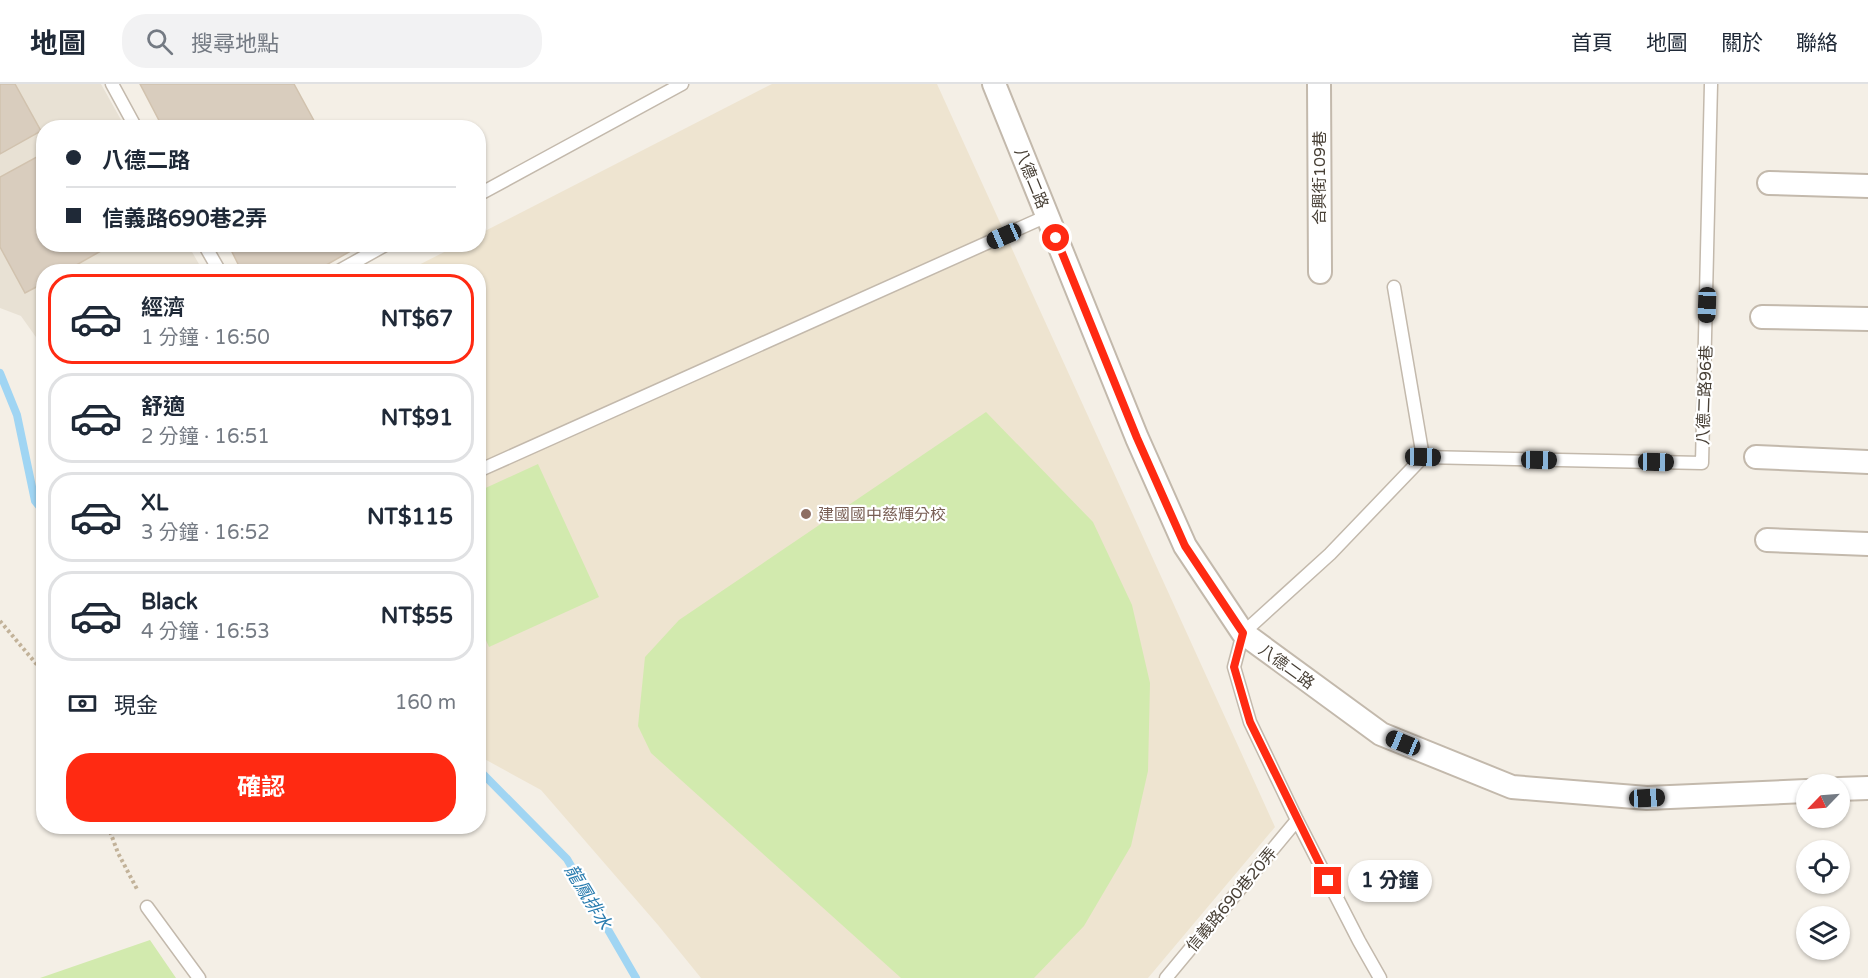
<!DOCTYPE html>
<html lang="zh-TW">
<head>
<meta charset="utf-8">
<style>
  body { margin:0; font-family:"Varela Round","Noto Sans TC",sans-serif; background:#f2f2f3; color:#1f2937; height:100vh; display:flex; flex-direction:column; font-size:22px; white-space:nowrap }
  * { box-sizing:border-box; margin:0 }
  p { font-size:20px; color:#747a83 }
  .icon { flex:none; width:33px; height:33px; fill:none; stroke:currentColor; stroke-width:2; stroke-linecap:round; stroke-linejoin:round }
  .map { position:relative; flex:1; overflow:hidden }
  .panel { position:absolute; left:36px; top:180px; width:450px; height:570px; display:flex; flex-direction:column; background:#fff; border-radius:24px; box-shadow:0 2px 4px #0004 }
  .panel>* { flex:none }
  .top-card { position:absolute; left:36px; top:36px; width:450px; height:132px; border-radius:24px; box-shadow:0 2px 4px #0004; display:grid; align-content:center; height:132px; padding:0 30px; background:#fff }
  .needle { width:39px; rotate:245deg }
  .controls { position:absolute; left:1796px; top:690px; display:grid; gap:12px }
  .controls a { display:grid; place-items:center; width:54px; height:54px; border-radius:50%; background:#fff; box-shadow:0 2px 4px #0004; font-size:30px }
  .end { position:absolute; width:27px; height:27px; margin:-14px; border:8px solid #ff2a12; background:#fff; box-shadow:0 0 0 3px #fff }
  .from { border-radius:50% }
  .bubble { position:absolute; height:42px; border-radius:21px; background:#fff; box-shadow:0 2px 4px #0004; font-size:20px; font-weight:700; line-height:42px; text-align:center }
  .car { position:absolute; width:18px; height:36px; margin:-18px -9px; border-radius:8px; box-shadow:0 0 4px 2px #0007; background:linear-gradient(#222 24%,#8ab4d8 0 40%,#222 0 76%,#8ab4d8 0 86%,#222 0) }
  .top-card b { display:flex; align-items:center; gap:21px; height:57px; font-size:22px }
  .top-card b+b { border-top:2px solid #e0e1e3 }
  .top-card i { width:15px; height:15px; background:#1f2937 }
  ul { padding:10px 0 0; list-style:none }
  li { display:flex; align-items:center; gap:18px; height:90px; margin:0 12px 9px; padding:0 18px; border:3px solid #e0e1e3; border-radius:24px }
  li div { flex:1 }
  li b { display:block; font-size:22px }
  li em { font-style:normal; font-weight:700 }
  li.on { border-color:#ff2a12 }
  li>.icon { width:54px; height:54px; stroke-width:1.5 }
  .pay { display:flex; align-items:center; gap:15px; height:66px; padding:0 30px; font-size:22px }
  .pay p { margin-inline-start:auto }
  .action { display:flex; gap:12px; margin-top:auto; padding:12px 30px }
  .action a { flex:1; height:69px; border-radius:24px; background:#ff2a12; color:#fff; font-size:24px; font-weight:700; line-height:69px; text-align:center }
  header { display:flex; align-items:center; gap:36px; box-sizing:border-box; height:84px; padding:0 30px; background:#fff; border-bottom:2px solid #e0e1e3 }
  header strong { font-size:28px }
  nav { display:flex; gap:33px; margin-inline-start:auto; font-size:21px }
  .search { width:420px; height:54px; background:#f2f2f3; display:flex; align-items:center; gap:15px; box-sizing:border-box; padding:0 21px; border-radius:24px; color:#747a83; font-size:22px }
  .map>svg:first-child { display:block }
  .residential { fill:#e8e1d4 }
  .education { fill:#eee4d0 }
  .green { fill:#d2eaae }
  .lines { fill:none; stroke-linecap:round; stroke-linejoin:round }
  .stream { stroke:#a0d5f3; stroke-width:8 }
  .building { fill:#d9cdbe; stroke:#d1c2ae; stroke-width:1.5 }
  .service-casing { stroke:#c3b9ac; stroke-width:15 }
  .minor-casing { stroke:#c3b9ac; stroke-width:26 }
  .path { stroke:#c2b299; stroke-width:4; stroke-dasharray:3 3; stroke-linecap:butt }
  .service { stroke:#fff; stroke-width:12 }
  .minor { stroke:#fff; stroke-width:22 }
  .route { stroke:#ff2a12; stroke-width:8 }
  .education-dot { fill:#8d6e63; stroke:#fff; stroke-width:2 }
  .labels { text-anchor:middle; stroke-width:4.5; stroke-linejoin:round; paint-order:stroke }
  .street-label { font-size:16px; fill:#473f35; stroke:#fff }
  .education-label { font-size:16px; fill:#785e54; stroke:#fff; text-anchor:start }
  .water-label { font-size:18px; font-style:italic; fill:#297caf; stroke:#fff }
</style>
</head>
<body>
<header>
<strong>地圖</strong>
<div class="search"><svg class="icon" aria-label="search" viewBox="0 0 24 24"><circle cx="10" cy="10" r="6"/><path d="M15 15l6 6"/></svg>搜尋地點</div>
<nav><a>首頁</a><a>地圖</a><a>關於</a><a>聯絡</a></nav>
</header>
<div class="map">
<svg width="1868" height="894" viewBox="0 0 1868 894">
  <rect width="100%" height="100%" fill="#f4efe6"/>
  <path class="residential" d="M0,0H101L125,43L44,44V160L188,161L203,187L44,188L43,263L21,232L0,224Z"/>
  <path class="education" d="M772,0H937L1275,743L1148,894H701L658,841L541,706L479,672L478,188H405L458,161L478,160L479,150Z"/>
  <path class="green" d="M986,328L1093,438L1132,521L1150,599L1148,687L1131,762L1084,842L1034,894H901L651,669L638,642L645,573L679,536Z
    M538,380L599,513L489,563L479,540V407Z
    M150,856L176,894H40Z"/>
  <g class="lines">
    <path class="stream" d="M0,289L17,331L35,417L44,428
      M478,690H483L567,775L636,894"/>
  </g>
  <path class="building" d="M0,0H15L41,47L0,70Z
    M140,0H294L318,44H163Z
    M44,69V160H106L108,163L64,188H44V199L25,209L0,163V93Z
    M228,160H363L314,188H242Z"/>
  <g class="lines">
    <g class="service-casing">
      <path id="service" d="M112,0L136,44
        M478,111L682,0
        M204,160L220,188
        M337,188L387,160
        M1394,203L1423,373
        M478,387L1047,132
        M147,823L199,894
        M1166,894L1297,736
        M1380,894L1359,857L1297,736L1250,638L1234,583L1243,549L1330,470L1423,373L1702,379L1711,0"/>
    </g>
    <g class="minor-casing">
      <path id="minor" d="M994,0L1137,354L1185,462L1243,549L1381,650L1512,703L1647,714L1806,707
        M1319,0L1320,188
        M1769,99L1868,102
        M1762,233L1868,235
        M1756,373L1868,378
        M1767,456L1868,460
        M1839,705L1868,704"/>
    </g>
    <path class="path" d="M0,537L44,589
      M108,742L118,769L138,807"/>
    <use href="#service" class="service"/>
    <use href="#minor" class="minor"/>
  </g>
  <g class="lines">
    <path class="route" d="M1056,154L1137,354L1185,462L1243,549L1234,583L1250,638L1328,797"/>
  </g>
  <circle class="education-dot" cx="806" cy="430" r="6"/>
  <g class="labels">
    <g class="street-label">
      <text transform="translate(1032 94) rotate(68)" y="6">八德二路</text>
      <text transform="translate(1319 94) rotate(-90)" y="6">合興街109巷</text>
      <text transform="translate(1704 311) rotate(-88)" y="6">八德二路96巷</text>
      <text transform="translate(1287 582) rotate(36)" y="6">八德二路</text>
      <text transform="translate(1231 815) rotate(-50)" y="6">信義路690巷20弄</text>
    </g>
    <g class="education-label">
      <text x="818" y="436">建國國中慈輝分校</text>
    </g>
    <g class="water-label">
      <text transform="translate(588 813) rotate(59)" y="6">龍鳳排水</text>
    </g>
  </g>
</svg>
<div class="controls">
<a><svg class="needle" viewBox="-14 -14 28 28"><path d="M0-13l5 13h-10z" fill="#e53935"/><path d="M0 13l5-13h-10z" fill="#747a83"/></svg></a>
<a><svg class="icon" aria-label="locate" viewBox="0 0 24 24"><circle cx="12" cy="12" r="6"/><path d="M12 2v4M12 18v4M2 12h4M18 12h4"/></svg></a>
<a><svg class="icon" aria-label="layers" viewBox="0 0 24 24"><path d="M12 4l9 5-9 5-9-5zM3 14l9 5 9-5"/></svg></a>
</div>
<i class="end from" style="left:1056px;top:154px"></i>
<i class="end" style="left:1328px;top:797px"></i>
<div class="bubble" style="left:1348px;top:776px;width:84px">1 分鐘</div>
<i class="car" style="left:1004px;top:152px;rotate:246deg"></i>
<i class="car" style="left:1707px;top:221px;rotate:182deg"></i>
<i class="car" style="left:1423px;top:373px;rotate:91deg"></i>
<i class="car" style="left:1539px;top:376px;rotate:91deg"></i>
<i class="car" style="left:1656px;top:378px;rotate:91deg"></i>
<i class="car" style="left:1403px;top:659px;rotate:292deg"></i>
<i class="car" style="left:1647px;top:714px;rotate:87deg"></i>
<div class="top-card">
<b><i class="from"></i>八德二路</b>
<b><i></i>信義路690巷2弄</b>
</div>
<section class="panel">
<ul>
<li class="on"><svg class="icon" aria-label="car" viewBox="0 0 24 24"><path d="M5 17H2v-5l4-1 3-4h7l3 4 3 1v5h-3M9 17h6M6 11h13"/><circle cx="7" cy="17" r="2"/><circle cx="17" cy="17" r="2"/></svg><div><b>經濟</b><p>1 分鐘 · 16:50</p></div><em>NT$67</em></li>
<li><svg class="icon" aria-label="car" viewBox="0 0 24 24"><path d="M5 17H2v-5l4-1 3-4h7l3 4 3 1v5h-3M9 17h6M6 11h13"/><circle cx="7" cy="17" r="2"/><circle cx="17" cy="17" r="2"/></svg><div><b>舒適</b><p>2 分鐘 · 16:51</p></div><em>NT$91</em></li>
<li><svg class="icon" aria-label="car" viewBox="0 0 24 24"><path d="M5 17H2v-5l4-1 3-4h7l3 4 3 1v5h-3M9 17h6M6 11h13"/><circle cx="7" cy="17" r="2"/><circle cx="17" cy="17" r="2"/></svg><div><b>XL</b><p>3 分鐘 · 16:52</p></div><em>NT$115</em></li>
<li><svg class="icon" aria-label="car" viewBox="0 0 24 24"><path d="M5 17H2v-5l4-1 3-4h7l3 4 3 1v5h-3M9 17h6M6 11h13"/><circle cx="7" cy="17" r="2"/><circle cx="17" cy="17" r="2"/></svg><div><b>Black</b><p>4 分鐘 · 16:53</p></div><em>NT$55</em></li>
</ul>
<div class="pay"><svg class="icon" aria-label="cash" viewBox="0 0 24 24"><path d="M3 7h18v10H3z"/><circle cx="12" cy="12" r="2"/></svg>現金<p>160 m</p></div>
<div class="action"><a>確認</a></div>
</section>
</div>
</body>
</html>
